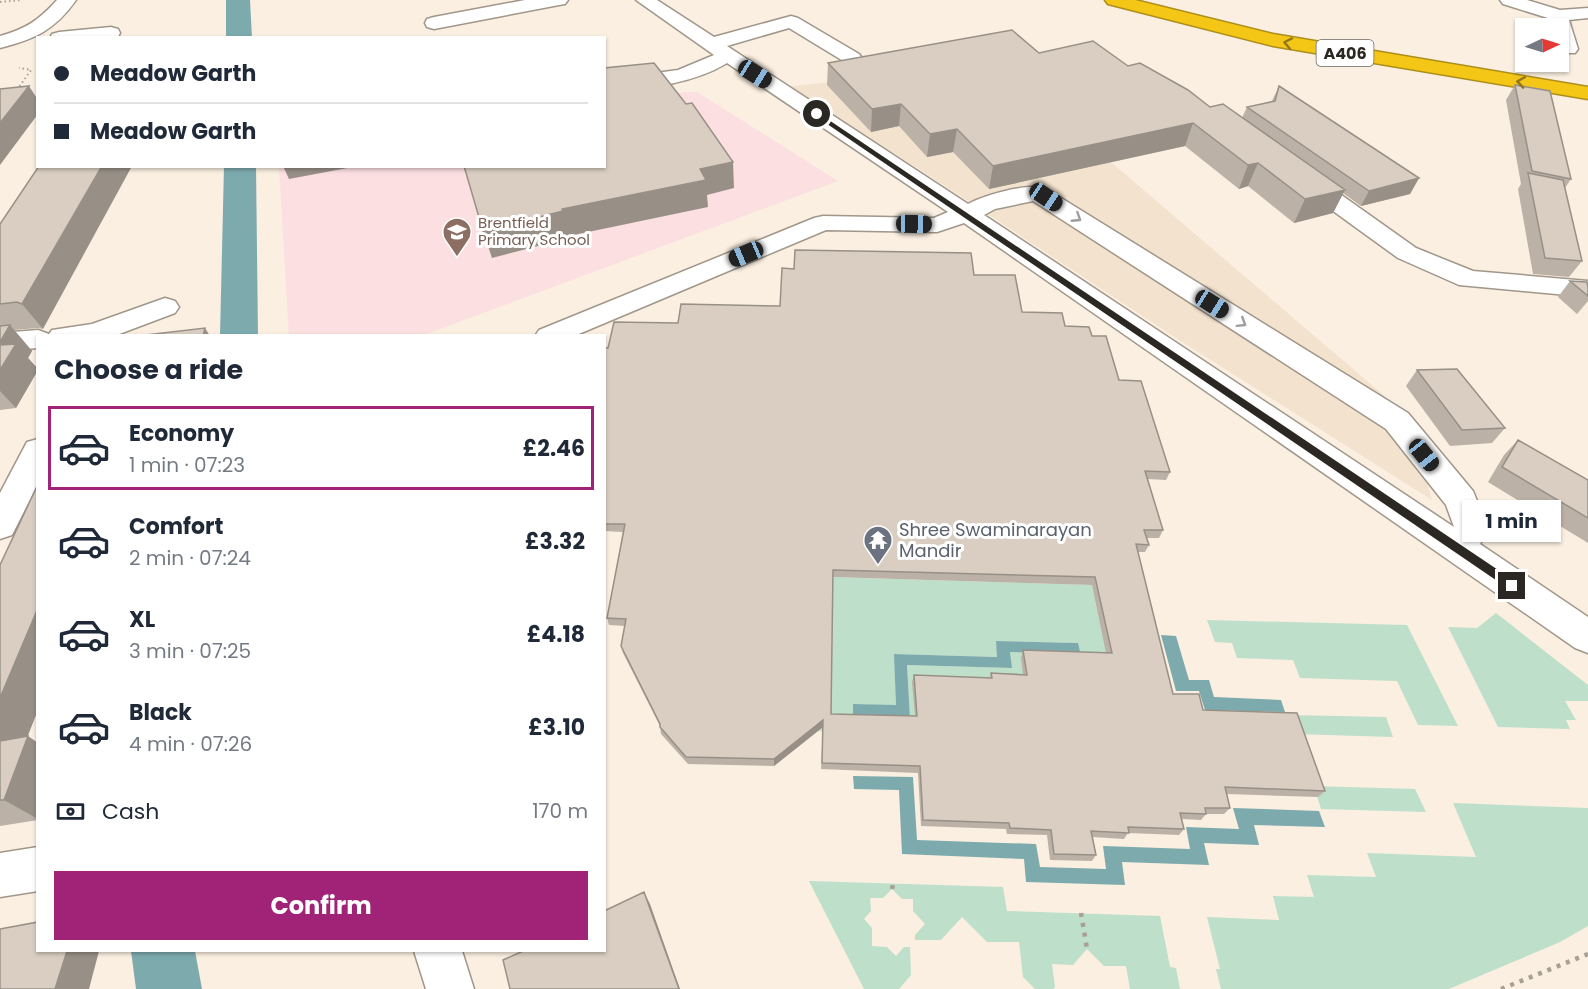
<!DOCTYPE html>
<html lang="en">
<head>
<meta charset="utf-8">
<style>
  body { margin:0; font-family:Poppins,sans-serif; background:#f6f6f7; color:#1f2937; height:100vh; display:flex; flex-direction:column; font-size:22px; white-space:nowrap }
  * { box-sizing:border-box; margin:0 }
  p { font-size:20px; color:#747a83 }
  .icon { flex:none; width:33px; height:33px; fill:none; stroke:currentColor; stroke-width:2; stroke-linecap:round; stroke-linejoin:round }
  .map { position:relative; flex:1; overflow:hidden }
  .sheet { position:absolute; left:36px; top:334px; width:570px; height:618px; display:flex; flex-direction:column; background:#fff; border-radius:0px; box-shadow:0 2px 4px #0004 }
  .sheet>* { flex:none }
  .guide { position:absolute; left:36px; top:36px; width:570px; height:132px; border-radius:0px; box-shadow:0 2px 4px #0004; display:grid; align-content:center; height:132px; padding:0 18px; background:#fff }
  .needle { width:39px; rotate:86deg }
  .buttons { position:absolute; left:1515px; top:18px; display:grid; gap:12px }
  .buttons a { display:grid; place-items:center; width:54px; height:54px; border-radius:0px; background:#fff; box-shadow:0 2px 4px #0004; font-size:30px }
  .end { position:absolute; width:27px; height:27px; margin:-14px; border:8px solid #2b2722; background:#fff; box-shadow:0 0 0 3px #fff }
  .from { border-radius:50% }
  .bubble { position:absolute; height:42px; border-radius:0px; background:#fff; box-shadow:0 2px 4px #0004; font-size:20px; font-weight:700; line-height:42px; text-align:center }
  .car { position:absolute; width:18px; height:36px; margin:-18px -9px; border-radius:8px; box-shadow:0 0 4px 2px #0007; background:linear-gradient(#222 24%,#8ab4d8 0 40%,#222 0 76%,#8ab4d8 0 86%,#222 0) }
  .guide b { display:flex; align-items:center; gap:21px; height:57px; font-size:22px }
  .guide b+b { border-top:2px solid #e0e1e3 }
  .guide i { width:15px; height:15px; background:#1f2937 }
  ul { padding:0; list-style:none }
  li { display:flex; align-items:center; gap:18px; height:84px; margin:0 12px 9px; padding:0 6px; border:3px solid transparent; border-radius:0px }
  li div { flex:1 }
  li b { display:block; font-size:22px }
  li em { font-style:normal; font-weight:700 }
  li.selected { border-color:#a02378 }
  li>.icon { width:54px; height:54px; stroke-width:1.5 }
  h2 { padding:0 18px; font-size:27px; line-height:72px }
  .pay { display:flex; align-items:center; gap:15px; height:66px; padding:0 18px; font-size:22px }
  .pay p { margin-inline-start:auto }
  .button { display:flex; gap:12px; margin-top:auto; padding:12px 18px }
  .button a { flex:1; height:69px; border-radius:0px; background:#a02378; color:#fff; font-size:24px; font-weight:700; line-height:69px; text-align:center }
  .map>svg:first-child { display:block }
  .built { fill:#f2e2ce }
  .education { fill:#fbdfe1 }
  .green { fill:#bedfca; fill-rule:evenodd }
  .water { fill:#7daaad }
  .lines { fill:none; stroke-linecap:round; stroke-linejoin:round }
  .canal { fill:#7daaad; fill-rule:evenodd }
  .minor-casing { stroke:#a09689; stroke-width:3 }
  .highway-casing { stroke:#ae8e1a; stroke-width:3 }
  .path-far1 { stroke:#a8a095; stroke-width:2; stroke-dasharray:1.5 3; stroke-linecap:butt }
  .path { stroke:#a8a095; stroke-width:4.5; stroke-dasharray:4 6; stroke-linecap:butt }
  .minor { fill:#fff; fill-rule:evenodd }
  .highway { fill:#f4c616; fill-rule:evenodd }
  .wall { fill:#bbb1a6; fill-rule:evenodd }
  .shaded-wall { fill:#989087 }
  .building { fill:#d9cec1; stroke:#989087; stroke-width:1.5; fill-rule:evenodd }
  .oneway { stroke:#90761c }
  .oneway2 { stroke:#a09e9c }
  .route { fill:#2b2722 }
  .labels { text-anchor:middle; stroke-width:6; stroke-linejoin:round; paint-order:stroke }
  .far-education-label { font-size:15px; fill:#785e54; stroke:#fff; text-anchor:start }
  .shield { fill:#fff; stroke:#6b6864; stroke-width:1.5 }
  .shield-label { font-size:16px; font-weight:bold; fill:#2b2722 }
  .worship-label { font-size:18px; fill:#5b616d; stroke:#fff; text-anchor:start }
</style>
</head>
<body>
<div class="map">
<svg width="1588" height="989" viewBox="0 0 1588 989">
  <rect width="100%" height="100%" fill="#faefe1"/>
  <path class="built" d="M995,63L1408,416L1432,500L1179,340L916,167L787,87Z"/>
  <path class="education" d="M697,92L838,181L421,336H289L279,167L604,166L605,95Z"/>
  <path class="green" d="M832,577L1092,585L1102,631L1133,690L1024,682L915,723L853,732L816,731ZM996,641L1078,643L1082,659L1067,654L1010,652L1011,668L907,665L910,718L853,704L896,706L895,654L998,657Z
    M1496,613L1588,685V701H1565L1576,720H1566L1570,729L1498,727L1448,627L1477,628Z
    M1207,620L1407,625L1458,726L1418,725L1397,681L1300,678L1293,660L1237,658L1232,643L1215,642Z
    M1288,715L1386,717L1393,737L1295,734Z
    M1314,786L1415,789L1426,812L1321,809Z
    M1453,803L1588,808V926L1560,942L1449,989H1221L1216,969H1220L1207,917L1279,920L1273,896L1314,897L1307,875L1376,877L1367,853L1476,857Z
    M809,881L1003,887L1007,911L1160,916L1170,967L1176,968L1180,989H1130L1126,966H1104L1087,949L1073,965L1052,964L1055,987L1053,989H1035L1023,977L1019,942H987L962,917L941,940H915V935L925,924L913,911V899H902L892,889L883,898H870L871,911L864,919L872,928V946L887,947L896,956L904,947H910L911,975L899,989H864Z"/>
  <path class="water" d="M1161,635L1176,636L1189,680H1209L1214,697L1281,700L1285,712L1205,710L1199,691H1176Z
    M996,641L1078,643L1082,659L1067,654L1010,652L1012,668L907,665L910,718L853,716V704L896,705L894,654L997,657Z
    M853,776L913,777L917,840L1036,844L1040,867L1106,869L1103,846L1190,849L1186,827L1239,829L1233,808L1319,811L1325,827L1254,825L1259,845L1204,843L1209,865L1122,862L1125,885L1026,882L1024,859L902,854L899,790L854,789Z"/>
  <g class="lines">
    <path class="canal" d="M226,0H250L252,38H226Z
      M224,166H256L258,336H220Z
      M131,951H195L202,989H136Z"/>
    <g class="minor-casing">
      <path id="minor" d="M57,0H76C55,30 35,39 0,48V36C26,29 39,20 57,0Z
        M525,0H568L565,4L559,5L434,29L427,27L425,23L427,19L434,17Z
        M636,0H657L714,37L791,16L798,18L859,54L862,58L859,62H845L789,28L727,46L968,204C985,195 1027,183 1045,188L1408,413L1473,491L1489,530L1480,544L1588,617V653L1575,648L964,223L937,232L826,230L574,336H535L539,330L814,218L823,216L934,218L948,212L727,63C691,85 646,88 604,92V80L678,70L714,55ZM1033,201L1386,429L1446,505L1454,527L984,215L995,209Z
        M1500,0H1527L1560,10L1588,8V18L1569,20L1578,49L1575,53H1561L1558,49V28H1553L1551,19L1503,4Z
        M111,27L118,29L120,33L118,37L50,38L52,34L59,32Z
        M1301,170L1309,172L1416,248L1473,271L1588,281V297L1459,285L1398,258L1293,182L1289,177L1293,172Z
        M165,298L175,301L179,307L175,313L114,336H38V348L0,351V333L38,330L49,334L52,330L92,324Z
        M38,439V484L12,535L0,539V493L27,442Z
        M38,847V891L0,897V853Z
        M414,951H462L474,989H426Z"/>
    </g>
    <g class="highway-casing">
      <path id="highway" d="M1105,0H1135L1273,34L1588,87V99L1273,46L1108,4Z"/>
    </g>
    <path class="path-far1" d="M0,2L22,0
      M17,90L31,70L19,68"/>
    <path class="path" d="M892,889L893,884
      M1081,913L1087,949
      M1501,989L1588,954"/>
    <use href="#minor" class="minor"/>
    <use href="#highway" class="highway"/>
  </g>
  <path class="wall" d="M1039,53L1128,66L1210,107L1242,118L1247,107L1272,101L1279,86L1419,178L1410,194L1361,206L1343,193L1333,213L1294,223L1248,186L1239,189L1185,146L989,189L953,152L927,157L899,126L871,132L827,85L828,63Z
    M1515,85L1571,179L1565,188L1582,261L1569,277L1533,274L1518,189L1521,184L1506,100Z
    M0,224L43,329L38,328L14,330L32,351L28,358L38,369V370L16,408L0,410Z
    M974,275L1022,312L1092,336L1119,380L1170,472L1166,480L1148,479L1163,530L1159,538H1147L1149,545L1145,552H1138L1173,694L1203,710L1325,791L1318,797L1227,794L1230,808L1224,814H1206L1201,820L1182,819L1184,829L1179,835L1128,833L1124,839L1092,837L1096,855L1092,861L1050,860L1047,835L1007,834L1006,829L921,826L918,773L821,769L823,727L774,766L688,764L661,734L660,726L623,653L621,646L625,626L609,625L607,618L623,532L604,531V348H608L678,323ZM833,577L1092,585L1106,653L1023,650L1021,658L1023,674L991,673L990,678L914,675L912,682L915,716L831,714Z
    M1570,281L1588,288V301L1577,314L1558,297Z
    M1417,370L1505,428L1492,443L1450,446L1406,386Z
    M1518,440L1588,480V543L1488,482L1504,455Z
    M0,565L27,737L38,743V820L0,826Z"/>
  <path class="shaded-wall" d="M29,86L38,100V114L0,165V123Z
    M901,104L899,126L871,132L872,109Z
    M1193,123L1185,146L989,189L993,166Z
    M957,129L953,152L927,157L930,134Z
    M733,162L734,188L707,195L708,207L569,236V238L492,258L483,231L562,209L700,169Z
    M1258,163L1248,186L1239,189L1248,165Z
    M102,166H132L43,329L22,304Z
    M283,166H358L289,179Z
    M1419,178L1410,194L1361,206L1369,191Z
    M1345,190L1333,213L1294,223L1305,199Z
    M10,325L32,351L28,358L38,369V370L16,408L0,391V342Z
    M205,328L210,336H203Z
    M38,608V710L16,766L0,756V698Z
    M823,720V727L774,766V759Z
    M28,736L38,743V819L4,800Z
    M644,892L650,904L680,989H679Z
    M67,951H99L89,989H55Z"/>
  <path class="building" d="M1012,30L1039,53L1093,41L1128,66L1140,63L1188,90L1210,107L1223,104L1345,190L1305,199L1258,163L1248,165L1193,123L993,166L957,129L930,134L901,104L872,109L828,63Z
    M654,63L686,104L692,103L733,162L700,169L706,180L562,209L563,211L483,231L464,166H604V68Z
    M1515,85L1550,91L1571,179L1532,171Z
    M29,86L0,123V89Z
    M1279,86L1419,178L1369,191L1247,107L1275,101Z
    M39,166H102L22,304L17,302L0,304V224Z
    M1528,173L1563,180L1582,261L1545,258Z
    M795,250L971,253L974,275H1015L1022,312L1062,313L1065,326L1089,327L1092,336H1106L1119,380L1141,381L1170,472L1145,471L1163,530H1144L1149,545L1136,544L1173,694H1199L1203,710L1297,713L1325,791L1225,787L1230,808H1205L1206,814L1180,813L1184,829L1128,827L1129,833L1091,831L1096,855L1054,854L1051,830L1010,828L1009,823L923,820L920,766L822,763L823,720L774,759L686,757L660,727V724L621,646L626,619L607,618L625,524H604V348H608L614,322L678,323L681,304L780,306L782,268L794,269ZM833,570L1095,577L1112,653L1023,650L1027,675L991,673L992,678L914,675L917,716L831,714Z
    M1570,281L1587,282L1588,288V296Z
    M10,325L0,342V326Z
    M205,328L203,336H137Z
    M16,344L0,370V345Z
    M1457,369L1505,428L1462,430L1417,370Z
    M1518,440L1588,480V518L1502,467Z
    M38,484V608L0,698V565Z
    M28,736L4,800H0V741Z
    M644,892L679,989H510L503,960L523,951H604V911Z
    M38,922V951H67L55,989H0V929Z"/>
  <defs><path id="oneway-chevron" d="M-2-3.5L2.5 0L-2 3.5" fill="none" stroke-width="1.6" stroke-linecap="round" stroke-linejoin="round" transform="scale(1.5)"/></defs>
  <g class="oneway">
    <use href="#oneway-chevron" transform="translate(1288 43) rotate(-169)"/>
    <use href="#oneway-chevron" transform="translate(1521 82) rotate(-171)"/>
  </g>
  <g class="oneway2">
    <use href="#oneway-chevron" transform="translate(1077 218) rotate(33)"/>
    <use href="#oneway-chevron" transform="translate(1242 323) rotate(32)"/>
  </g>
  <path class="route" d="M817,112L1516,582V589H1509L814,115Z"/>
  <defs>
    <g id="school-pin" transform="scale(1.5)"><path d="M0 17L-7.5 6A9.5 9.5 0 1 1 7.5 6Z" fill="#8d6e63" stroke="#fff"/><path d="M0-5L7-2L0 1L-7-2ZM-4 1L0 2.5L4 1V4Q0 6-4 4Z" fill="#fff"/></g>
    <g id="temple-pin" transform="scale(1.5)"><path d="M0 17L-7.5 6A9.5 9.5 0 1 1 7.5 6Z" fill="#6b7280" stroke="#fff"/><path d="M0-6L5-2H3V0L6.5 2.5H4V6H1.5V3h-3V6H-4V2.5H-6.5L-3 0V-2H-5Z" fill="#fff"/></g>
  </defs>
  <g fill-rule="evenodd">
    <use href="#school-pin" x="457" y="232"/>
    <use href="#temple-pin" x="878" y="540"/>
  </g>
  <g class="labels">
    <g class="far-education-label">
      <text x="478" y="228">Brentfield<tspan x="478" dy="17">Primary School</tspan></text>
    </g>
    <rect class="shield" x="1316.5" y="40" width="57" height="26" rx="4.5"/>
    <g class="shield-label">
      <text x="1345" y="59">A406</text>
    </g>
    <g class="worship-label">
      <text x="899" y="536">Shree Swaminarayan<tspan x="899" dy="21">Mandir</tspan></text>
    </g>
  </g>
</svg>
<div class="buttons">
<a><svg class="needle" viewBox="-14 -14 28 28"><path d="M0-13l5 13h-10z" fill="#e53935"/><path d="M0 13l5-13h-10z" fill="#747a83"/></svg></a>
</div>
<i class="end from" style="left:817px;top:114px"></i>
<i class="end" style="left:1512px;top:586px"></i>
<div class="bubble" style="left:1462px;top:500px;width:99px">1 min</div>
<i class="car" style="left:755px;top:74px;rotate:122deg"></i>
<i class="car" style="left:1046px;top:197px;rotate:124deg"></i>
<i class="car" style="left:914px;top:224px;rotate:91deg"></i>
<i class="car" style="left:746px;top:254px;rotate:247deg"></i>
<i class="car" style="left:1212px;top:304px;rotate:122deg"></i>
<i class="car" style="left:1424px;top:455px;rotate:141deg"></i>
<div class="guide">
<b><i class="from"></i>Meadow Garth</b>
<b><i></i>Meadow Garth</b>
</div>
<section class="sheet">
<h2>Choose a ride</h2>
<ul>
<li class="selected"><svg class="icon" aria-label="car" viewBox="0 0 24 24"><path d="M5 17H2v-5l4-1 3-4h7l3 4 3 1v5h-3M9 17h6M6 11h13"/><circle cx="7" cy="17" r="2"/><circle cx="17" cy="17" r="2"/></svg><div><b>Economy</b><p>1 min · 07:23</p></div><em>£2.46</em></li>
<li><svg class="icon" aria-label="car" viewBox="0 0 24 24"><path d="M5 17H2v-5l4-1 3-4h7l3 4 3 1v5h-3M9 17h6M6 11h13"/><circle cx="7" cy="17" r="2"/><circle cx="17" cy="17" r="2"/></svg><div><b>Comfort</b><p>2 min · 07:24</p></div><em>£3.32</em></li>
<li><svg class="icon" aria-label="car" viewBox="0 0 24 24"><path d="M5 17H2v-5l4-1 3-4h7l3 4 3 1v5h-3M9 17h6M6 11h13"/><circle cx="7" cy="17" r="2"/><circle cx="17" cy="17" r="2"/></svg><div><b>XL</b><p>3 min · 07:25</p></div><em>£4.18</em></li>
<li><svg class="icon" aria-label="car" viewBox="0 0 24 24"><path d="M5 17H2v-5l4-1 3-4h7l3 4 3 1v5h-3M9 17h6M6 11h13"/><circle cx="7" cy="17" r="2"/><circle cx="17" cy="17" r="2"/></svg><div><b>Black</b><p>4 min · 07:26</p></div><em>£3.10</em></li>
</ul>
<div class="pay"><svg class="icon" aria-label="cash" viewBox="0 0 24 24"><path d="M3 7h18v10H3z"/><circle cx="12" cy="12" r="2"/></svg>Cash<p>170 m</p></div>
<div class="button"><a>Confirm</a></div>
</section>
</div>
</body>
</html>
